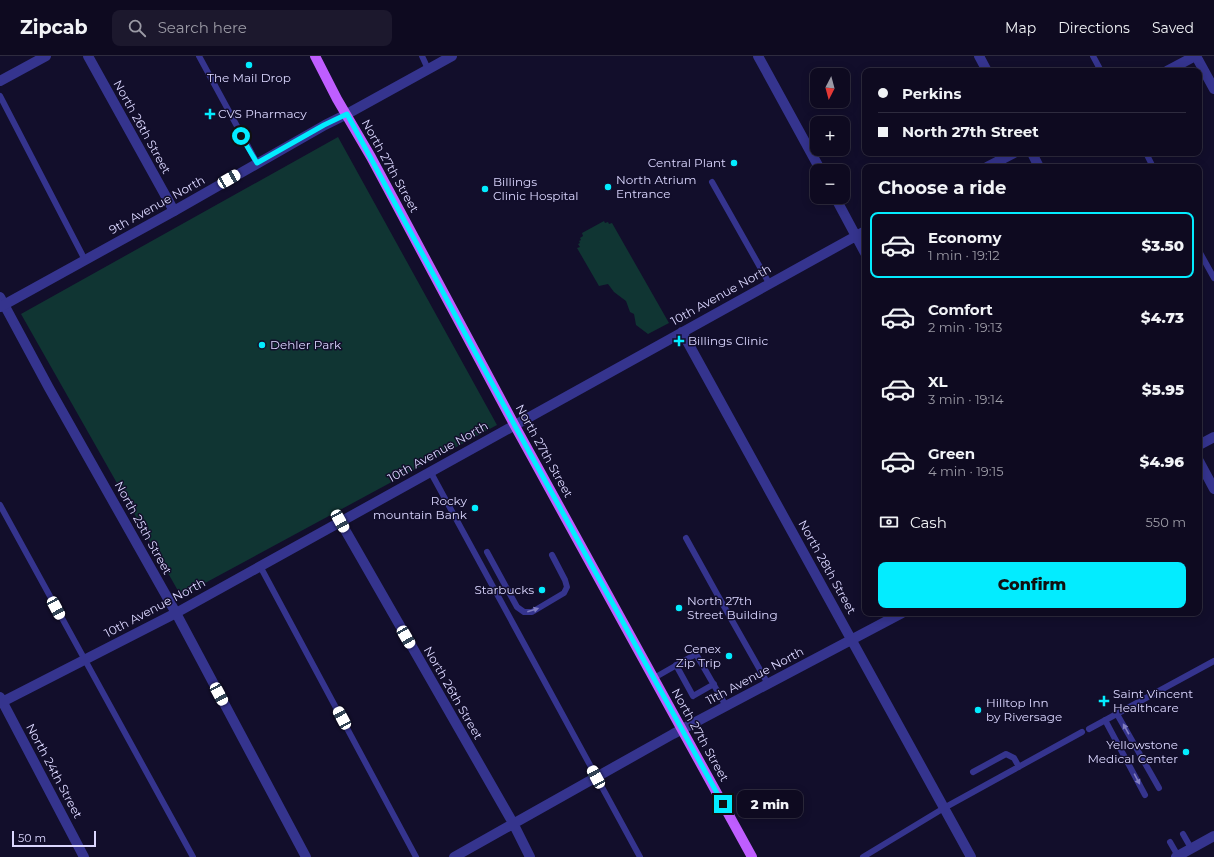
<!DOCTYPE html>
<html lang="en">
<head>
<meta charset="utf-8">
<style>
  body { margin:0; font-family:Montserrat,sans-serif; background:#1c182d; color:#f1f3f6; height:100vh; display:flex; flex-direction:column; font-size:15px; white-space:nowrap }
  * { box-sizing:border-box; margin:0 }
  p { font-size:13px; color:#9b9aa5 }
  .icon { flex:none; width:22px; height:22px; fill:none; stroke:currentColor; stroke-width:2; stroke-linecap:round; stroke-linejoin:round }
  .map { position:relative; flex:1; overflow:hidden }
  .panel { position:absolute; left:862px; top:108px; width:340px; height:452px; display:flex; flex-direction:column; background:#0e0a20; border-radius:8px; box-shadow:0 2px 10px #0003,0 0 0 1px #2e2b3e }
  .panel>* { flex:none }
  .hud { position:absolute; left:862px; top:12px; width:340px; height:88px; border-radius:8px; box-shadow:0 2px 10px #0003,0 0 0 1px #2e2b3e; display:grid; align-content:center; height:88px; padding:0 16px; background:#0e0a20 }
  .needle { width:26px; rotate:186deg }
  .controls { position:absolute; left:810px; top:12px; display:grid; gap:8px }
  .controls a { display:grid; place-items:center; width:40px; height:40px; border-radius:8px; background:#0e0a20; box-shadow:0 2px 10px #0003,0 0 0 1px #2e2b3e; font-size:20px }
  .scale { position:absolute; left:12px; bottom:10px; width:84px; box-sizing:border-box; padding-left:4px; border:2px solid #dbd7ff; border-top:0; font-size:11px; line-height:14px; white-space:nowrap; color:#dbd7ff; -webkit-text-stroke:3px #120e2b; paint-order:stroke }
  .end { position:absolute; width:18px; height:18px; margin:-9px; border:5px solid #03ecff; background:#111; box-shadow:0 0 0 2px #111 }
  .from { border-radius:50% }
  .bubble { position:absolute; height:28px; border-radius:8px; background:#0e0a20; box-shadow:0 2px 10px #0003,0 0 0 1px #2e2b3e; font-size:13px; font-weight:800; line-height:28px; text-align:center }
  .car { position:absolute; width:12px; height:24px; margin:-12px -6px; border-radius:5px; box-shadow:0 0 3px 1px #0007; background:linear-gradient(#fff 24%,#345 0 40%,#fff 0 76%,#345 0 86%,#fff 0) }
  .hud b { display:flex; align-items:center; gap:14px; height:38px; font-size:15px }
  .hud b+b { border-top:1px solid #2e2b3e }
  .hud i { width:10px; height:10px; background:#f1f3f6 }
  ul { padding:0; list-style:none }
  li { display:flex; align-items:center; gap:12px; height:66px; margin:0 8px 6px; padding:0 8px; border:2px solid transparent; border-radius:8px }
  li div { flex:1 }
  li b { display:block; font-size:15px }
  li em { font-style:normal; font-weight:800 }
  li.current { border-color:#03ecff }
  li>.icon { width:36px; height:36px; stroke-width:1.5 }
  h2 { padding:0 16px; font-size:18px; line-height:48px }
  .pay { display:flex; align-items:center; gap:10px; height:44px; padding:0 16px; font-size:15px }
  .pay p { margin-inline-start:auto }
  .cta { display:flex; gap:8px; margin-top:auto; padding:8px 16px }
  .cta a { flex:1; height:46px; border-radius:8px; background:#03ecff; color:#111; font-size:16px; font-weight:800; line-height:46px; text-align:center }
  header { display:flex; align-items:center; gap:24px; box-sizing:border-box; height:56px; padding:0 20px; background:#0e0a20; border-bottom:1px solid #2e2b3e }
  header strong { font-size:19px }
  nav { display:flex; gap:22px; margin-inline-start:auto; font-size:14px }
  .search { width:280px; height:36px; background:#1c182d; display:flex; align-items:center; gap:10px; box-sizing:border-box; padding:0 14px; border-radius:8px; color:#9b9aa5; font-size:15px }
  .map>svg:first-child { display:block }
  .green { fill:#103533 }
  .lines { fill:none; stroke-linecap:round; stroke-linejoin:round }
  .service { stroke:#35348e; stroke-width:6 }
  .minor { stroke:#35348e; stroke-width:10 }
  .tertiary { stroke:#35348e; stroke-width:10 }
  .primary { stroke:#bf5eff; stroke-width:10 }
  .oneway { fill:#807dc1 }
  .route { stroke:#03ecff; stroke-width:5 }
  .poi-dot { fill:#03ecff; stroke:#120e2b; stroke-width:1.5 }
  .labels { text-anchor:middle; stroke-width:3; stroke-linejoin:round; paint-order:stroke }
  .poi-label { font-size:12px; fill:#dbd7ff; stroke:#120e2b; text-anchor:start }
  .street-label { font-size:12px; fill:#dbd7ff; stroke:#120e2b }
</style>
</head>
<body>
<header>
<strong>Zipcab</strong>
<div class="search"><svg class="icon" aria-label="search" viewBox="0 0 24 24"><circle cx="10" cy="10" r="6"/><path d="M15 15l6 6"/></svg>Search here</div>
<nav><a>Map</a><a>Directions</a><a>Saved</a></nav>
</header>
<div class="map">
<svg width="1214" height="801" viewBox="0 0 1214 801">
  <rect width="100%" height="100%" fill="#120e2b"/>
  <path class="green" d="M338,81L497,369L181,540L21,258Z
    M604,165L605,167L608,166L609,168L612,167L669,267L648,278L636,269L634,258L630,256L626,245L614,236L608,228L599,230L577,192L580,191L578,188L580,187L579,185L581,184L580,182L583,180L582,177Z"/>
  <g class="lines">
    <path class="service" d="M199,0L257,107
      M422,0L428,13
      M1093,0L1101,15
      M0,40L85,204
      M1146,97L1153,111
      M712,126L769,227
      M1199,195L1214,222
      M430,415L640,801
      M0,449L193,801
      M686,482L717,538L768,628
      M487,496L517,551L524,556H532L564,537L567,531L565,524L552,499
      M260,510L416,801
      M676,609L693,640L714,628
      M654,622L696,598L726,650
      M1117,658L1159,732
      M1105,664L1145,739
      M1089,673L1214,605
      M973,716L1006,698L1014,702L1019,711
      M1183,778L1191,792
      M1170,786L1178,800
      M863,801L944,752L1082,676"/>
    <path class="minor" d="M88,0L174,155
      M758,0L821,115
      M1196,0L1214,33
      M1167,15L1195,0
      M0,25L46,0
      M987,111L1014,97
      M835,141L865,197
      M0,241L49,332L176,557L306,801
      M682,276L971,801
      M1199,389L1214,381
      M340,465L513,767L530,801
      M0,641L84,801
      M0,647L176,557L865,175
      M454,801L673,678L902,557
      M1176,801L1214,780"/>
    <path class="tertiary" d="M979,0L987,15
      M1032,97L1039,111
      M0,251L174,155L325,69L347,58L452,0
      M1199,405L1214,433"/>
    <path class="primary" d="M315,0L337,43L371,101L515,370L752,801"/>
  </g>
  <defs><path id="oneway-solid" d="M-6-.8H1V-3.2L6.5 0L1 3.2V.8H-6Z"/></defs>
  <g class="oneway">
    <use href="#oneway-solid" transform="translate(533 554) rotate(-18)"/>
    <use href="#oneway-solid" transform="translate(1126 673) rotate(-119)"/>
    <use href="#oneway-solid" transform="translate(1137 723) rotate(62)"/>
  </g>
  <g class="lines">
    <path class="route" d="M241,80L257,107L324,69L347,58L515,370L723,748"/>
  </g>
  <g class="poi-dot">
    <circle cx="249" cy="9" r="4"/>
    <path d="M208 52h4v4h4v4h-4v4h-4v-4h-4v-4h4z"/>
    <circle cx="734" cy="107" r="4"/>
    <circle cx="608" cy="131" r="4"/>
    <circle cx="485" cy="133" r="4"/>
    <path d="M677 279h4v4h4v4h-4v4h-4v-4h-4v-4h4z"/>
    <circle cx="262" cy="289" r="4"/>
    <circle cx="475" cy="452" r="4"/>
    <circle cx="542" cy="534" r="4"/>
    <circle cx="679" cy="552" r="4"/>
    <circle cx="729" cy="600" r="4"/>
    <path d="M1102 639h4v4h4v4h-4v4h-4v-4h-4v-4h4z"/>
    <circle cx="978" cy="654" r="4"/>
    <circle cx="1186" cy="696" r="4"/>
  </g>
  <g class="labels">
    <g class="poi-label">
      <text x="249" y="26" text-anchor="middle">The Mail Drop</text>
      <text x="218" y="62">CVS Pharmacy</text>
      <text x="726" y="111" text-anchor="end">Central Plant</text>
      <text x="616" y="128">North Atrium<tspan x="616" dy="14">Entrance</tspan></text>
      <text x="493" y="130">Billings<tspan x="493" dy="14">Clinic Hospital</tspan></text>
      <text x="688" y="289">Billings Clinic</text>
      <text x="270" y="293">Dehler Park</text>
      <text x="467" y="449" text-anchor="end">Rocky<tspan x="467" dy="14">mountain Bank</tspan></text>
      <text x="534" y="538" text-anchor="end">Starbucks</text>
      <text x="687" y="549">North 27th<tspan x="687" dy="14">Street Building</tspan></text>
      <text x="721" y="597" text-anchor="end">Cenex<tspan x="721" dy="14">Zip Trip</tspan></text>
      <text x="1113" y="642">Saint Vincent<tspan x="1113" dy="14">Healthcare</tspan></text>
      <text x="986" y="651">Hilltop Inn<tspan x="986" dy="14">by Riversage</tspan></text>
      <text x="1178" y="693" text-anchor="end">Yellowstone<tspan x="1178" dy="14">Medical Center</tspan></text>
    </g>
    <g class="street-label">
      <text transform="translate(142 71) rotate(61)" y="4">North 26th Street</text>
      <text transform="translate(390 110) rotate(61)" y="4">North 27th Street</text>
      <text transform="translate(157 149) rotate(-29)" y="4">9th Avenue North</text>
      <text transform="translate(721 239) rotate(-29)" y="4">10th Avenue North</text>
      <text transform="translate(544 395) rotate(61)" y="4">North 27th Street</text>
      <text transform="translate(438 396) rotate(-29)" y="4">10th Avenue North</text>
      <text transform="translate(143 472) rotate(61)" y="4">North 25th Street</text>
      <text transform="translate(827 511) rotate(61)" y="4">North 28th Street</text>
      <text transform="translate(155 552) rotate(-28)" y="4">10th Avenue North</text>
      <text transform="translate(755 620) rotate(-28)" y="4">11th Avenue North</text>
      <text transform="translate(453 637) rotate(60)" y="4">North 26th Street</text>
      <text transform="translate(700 679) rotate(61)" y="4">North 27th Street</text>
      <text transform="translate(54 715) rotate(62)" y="4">North 24th Street</text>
    </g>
  </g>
</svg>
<div class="controls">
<a><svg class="needle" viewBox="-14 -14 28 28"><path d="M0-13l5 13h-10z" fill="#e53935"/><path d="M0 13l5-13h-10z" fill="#9b9aa5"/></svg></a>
<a>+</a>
<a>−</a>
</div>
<div class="scale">50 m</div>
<i class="end from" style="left:241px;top:80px"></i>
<i class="end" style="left:723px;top:748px"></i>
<div class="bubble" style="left:737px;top:734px;width:66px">2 min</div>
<i class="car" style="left:229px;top:123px;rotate:60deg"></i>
<i class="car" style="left:340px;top:465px;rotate:151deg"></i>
<i class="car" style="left:56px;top:552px;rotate:152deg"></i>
<i class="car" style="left:406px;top:581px;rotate:150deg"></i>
<i class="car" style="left:219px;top:638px;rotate:152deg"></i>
<i class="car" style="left:342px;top:662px;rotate:332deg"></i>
<i class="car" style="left:596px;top:721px;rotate:332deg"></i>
<div class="hud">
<b><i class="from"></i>Perkins</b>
<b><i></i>North 27th Street</b>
</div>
<section class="panel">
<h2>Choose a ride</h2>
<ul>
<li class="current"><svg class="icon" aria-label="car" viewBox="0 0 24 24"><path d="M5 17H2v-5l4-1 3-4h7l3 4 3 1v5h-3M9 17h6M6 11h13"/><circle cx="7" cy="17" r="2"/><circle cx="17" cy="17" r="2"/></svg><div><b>Economy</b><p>1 min · 19:12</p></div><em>$3.50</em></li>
<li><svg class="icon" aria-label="car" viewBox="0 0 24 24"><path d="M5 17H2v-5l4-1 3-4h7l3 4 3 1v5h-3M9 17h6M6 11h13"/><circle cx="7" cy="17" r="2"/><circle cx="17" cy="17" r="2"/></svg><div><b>Comfort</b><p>2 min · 19:13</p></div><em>$4.73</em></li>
<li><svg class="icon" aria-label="car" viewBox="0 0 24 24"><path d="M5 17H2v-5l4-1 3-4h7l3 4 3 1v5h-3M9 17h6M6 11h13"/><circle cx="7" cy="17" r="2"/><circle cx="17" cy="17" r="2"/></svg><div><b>XL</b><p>3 min · 19:14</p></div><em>$5.95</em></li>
<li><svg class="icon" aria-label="car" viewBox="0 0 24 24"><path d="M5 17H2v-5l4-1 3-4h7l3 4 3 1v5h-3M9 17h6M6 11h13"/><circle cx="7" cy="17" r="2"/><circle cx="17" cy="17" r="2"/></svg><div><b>Green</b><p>4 min · 19:15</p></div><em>$4.96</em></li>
</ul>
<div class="pay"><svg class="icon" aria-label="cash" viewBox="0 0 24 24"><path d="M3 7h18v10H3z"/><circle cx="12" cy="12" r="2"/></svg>Cash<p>550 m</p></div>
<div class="cta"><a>Confirm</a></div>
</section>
</div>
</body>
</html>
